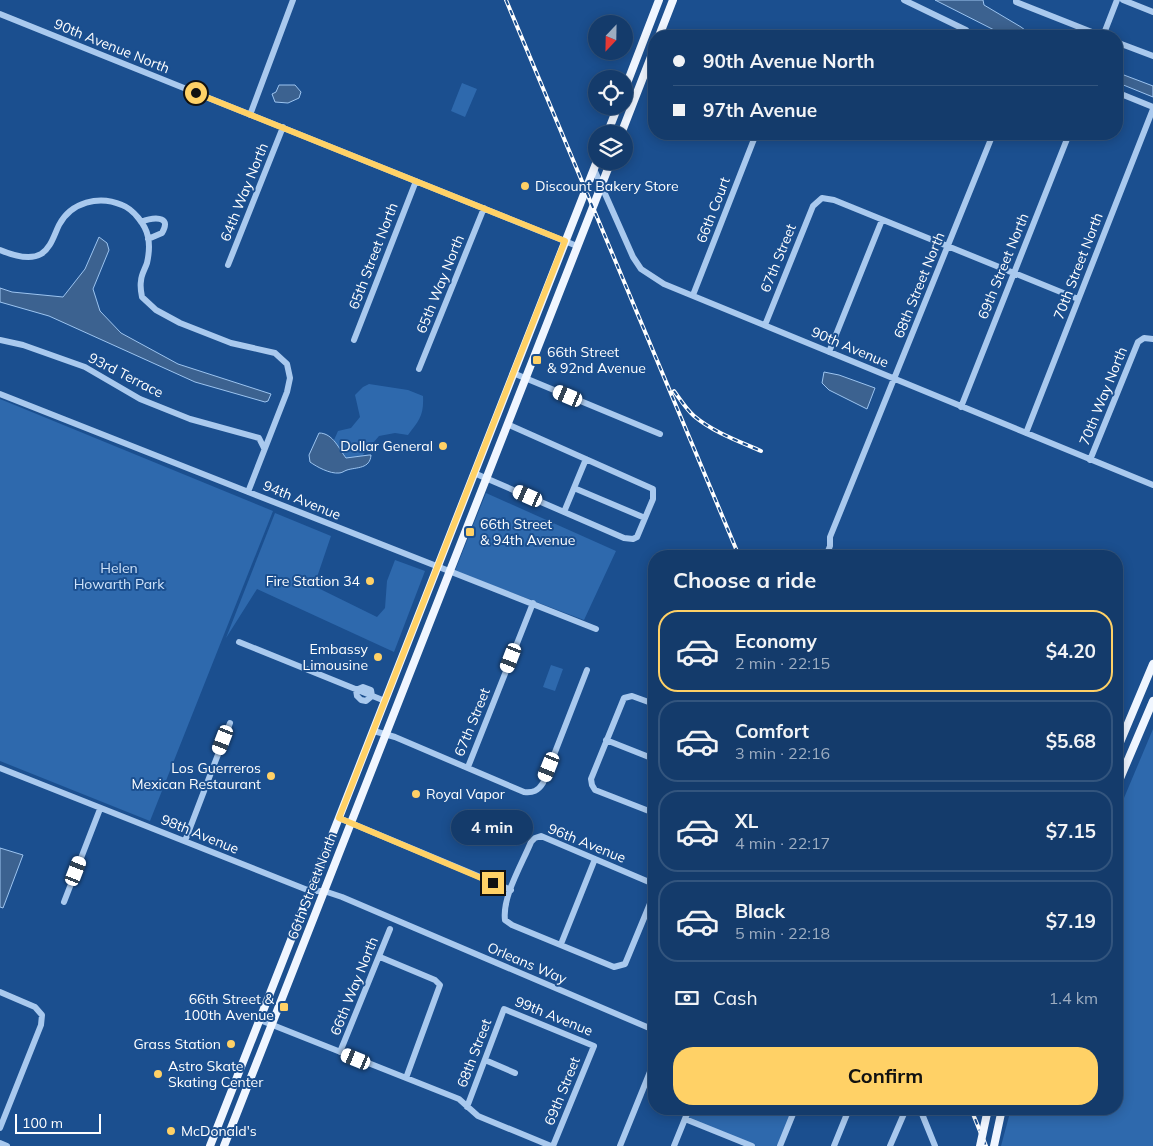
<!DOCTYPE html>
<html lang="en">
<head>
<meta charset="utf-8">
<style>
  body { margin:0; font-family:Mulish,sans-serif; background:#1d4271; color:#f1f3f6; height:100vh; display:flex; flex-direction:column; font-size:19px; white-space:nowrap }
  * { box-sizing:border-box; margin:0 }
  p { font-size:16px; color:#9dadc1 }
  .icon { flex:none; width:28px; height:28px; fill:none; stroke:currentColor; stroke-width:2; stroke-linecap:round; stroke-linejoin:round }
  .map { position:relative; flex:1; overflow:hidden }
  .sheet { position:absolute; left:648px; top:550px; width:475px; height:565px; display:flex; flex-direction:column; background:#143b6b; border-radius:20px; box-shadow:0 2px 12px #0003,0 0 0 1px #33557e }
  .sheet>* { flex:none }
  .banner { position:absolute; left:648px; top:30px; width:475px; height:110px; border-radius:20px; box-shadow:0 2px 12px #0003,0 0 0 1px #33557e; display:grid; align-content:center; height:110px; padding:0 25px; background:#143b6b }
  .needle { width:32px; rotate:202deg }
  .buttons { position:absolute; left:588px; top:15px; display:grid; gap:10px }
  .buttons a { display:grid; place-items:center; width:45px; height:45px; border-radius:50%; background:#143b6b; box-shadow:0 2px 12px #0003,0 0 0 1px #33557e; font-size:25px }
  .scale { position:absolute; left:15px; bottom:12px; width:86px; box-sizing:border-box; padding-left:5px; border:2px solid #fff; border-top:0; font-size:14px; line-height:18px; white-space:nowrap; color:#fff; -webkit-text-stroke:4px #1b4f8f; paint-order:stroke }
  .end { position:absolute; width:22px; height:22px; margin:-11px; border:6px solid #ffd166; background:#111; box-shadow:0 0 0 2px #111 }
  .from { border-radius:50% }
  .bubble { position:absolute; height:35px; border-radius:18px; background:#143b6b; box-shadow:0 2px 12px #0003,0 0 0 1px #33557e; font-size:16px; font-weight:700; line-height:35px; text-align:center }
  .car { position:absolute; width:15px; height:30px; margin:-15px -8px; border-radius:6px; box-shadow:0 0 4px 1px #0007; background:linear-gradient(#fff 24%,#345 0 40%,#fff 0 76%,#345 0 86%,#fff 0) }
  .banner b { display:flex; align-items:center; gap:18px; height:48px; font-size:19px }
  .banner b+b { border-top:1px solid #33557e }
  .banner i { width:12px; height:12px; background:#f1f3f6 }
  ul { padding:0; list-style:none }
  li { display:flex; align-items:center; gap:15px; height:82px; margin:0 10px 8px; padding:0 15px; border:2px solid #33557e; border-radius:20px }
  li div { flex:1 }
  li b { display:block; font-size:19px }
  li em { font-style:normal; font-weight:700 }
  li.selected { border-color:#ffd166 }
  li>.icon { width:45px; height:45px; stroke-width:1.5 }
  h2 { padding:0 25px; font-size:22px; line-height:60px }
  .pay { display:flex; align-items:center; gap:12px; height:55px; padding:0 25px; font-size:19px }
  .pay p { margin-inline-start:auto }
  .primary-button { display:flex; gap:10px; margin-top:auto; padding:10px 25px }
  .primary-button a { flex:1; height:58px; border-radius:20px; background:#ffd166; color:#111; font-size:20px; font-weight:700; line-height:58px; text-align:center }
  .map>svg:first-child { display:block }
  .green { fill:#2e69ad }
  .water { fill:#3c6290; stroke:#9cc4f0 }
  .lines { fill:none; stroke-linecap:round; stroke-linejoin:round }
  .minor { stroke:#a9c9ee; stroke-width:6 }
  .major { stroke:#f0f6ff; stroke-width:8 }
  .rail-casing { stroke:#fff; stroke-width:4 }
  .rail { stroke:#1b4f8f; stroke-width:2; stroke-dasharray:5.5; stroke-linecap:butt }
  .major-bridge { stroke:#f0f6ff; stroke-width:8 }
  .route { stroke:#ffd166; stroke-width:6 }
  .poi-dot { fill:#ffd166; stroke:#1b4f8f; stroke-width:2 }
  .labels { text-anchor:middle; stroke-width:4; stroke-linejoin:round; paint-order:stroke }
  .street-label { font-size:14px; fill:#fff; stroke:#1b4f8f }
  .poi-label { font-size:14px; fill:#fff; stroke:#1b4f8f; text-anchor:start }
  .park-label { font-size:14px; fill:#cfe3fa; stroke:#1b4f8f }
</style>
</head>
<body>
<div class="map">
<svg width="1153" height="1146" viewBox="0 0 1153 1146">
  <rect width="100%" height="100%" fill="#1b4f8f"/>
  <path class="green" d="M462,83L477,89L465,117L451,111Z
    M369,384L408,390L423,396C424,416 419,420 408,435L395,433L379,436L362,456L346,459L334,440L338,431L351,428L360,417L355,395L363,387Z
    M0,399L273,511L150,821L0,761Z
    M486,493L616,551L584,620L455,571Z
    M275,513L331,536L314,586L377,617L385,608L387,581L395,560L425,571L394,652L257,589L226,638Z
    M551,665L563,669L555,691L543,687Z
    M1153,729V1146H1001L1011,1109H1116V817Z
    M688,1109H797L782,1146H746L684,1117Z"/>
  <path class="water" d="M935,0H983L984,5L1021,27L1033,36H1006Z
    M1116,72L1153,86V97L1116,82Z
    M279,85H295L301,92L299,98L288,103L275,102L272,94L276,92Z
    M99,237L107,243L109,250L93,289L100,311L121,333L178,364L271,394L268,401L265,402L195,382L49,316L0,302V288L12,292L63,297L85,269Z
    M824,372L839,375L875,388L867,409L829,390L822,383Z
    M319,433C333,433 339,449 346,458L369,455H371C370,469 357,467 347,470C344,471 342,473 339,473C330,474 317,467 310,462L309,455Z
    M0,848L23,855L3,908L0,907Z"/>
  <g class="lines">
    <path class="minor" d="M904,0L966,30
      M1016,0V2L1102,36
      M1123,0L1153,12
      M0,14L577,246
      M1103,36L1117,0
      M1116,42L1153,56
      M1116,92L1153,107
      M250,115L293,0
      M594,169L633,257L641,269L664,284L1153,485
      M141,222C151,218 173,214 162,233L148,239
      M0,250C12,255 29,261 41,254C51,248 54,235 59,225C71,202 99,195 122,205C133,209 146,225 148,237C150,246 149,254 147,263C145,269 141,275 141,281C140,286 141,292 142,297L156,310L180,323L231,343L275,353L287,364L290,378L287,392L248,492
      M228,265L283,127
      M693,295L756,134
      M765,325L813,206L822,198L834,200L1078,299
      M0,340L23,345L85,367L140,399L190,419L259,438L264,448
      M354,340L416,181
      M829,352L882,220
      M419,369L484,208
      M513,373L660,434
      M0,394L596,629
      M961,407L1069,134
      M1026,433L1153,109
      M1090,460L1138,342L1144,338L1153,339
      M474,473L624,538L633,539L637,537L653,499V489L507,424
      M574,488L645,518
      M564,512L586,459
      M826,556L830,546V537L993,134
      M239,642L385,701
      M363,687L371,690L372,696L366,701L361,700L357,696L356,690Z
      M654,704L632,696L624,698L591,779L592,785L595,790L654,813
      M374,731L395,737L524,792C533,793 538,791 543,783L587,670
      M606,740L654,759
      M468,767L533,603
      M0,768L310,891H324L342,897L654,1030
      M339,818L511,890
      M541,836L649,882L654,888V894L625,964L614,967L512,925L505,920C502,897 522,864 531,842L535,838Z
      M185,841L230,723
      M64,902L100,809
      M561,944L595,859
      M380,957L435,980L440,985L406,1078
      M0,992L35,1007L42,1015L41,1025L0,1128
      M260,1020L459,1099L478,1116L551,1146
      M340,1052L390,929
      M485,1060L515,1073
      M467,1107L504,1009L594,1046L553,1146
      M920,1109L935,1146
      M685,1119L752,1146
      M0,1143L7,1146
      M620,1146L654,1062
      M674,1146L689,1109
      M780,1146L795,1109
      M834,1146L849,1109
      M890,1146L906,1109"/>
    <path class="major" d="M659,36L673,0
      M624,91L659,0
      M607,134L618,106
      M621,134L654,49
      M1116,752L1153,664
      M1116,788L1153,701
      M210,1146L597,161
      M224,1146L611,161
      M994,1146L1002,1109"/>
    <g class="rail-casing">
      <path id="rail" d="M506,0L739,556
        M674,391C680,399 686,409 694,416C713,432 738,441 761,451
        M971,1109L986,1146"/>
    </g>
    <use href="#rail" class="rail"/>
    <path class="major-bridge" d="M980,1146L988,1109"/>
  </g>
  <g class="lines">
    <path class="route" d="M196,93L565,241L339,818L493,883"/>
  </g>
  <g class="poi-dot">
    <circle cx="525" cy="186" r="5"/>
    <rect x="532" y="355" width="10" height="10" rx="2.5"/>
    <circle cx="443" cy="446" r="5"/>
    <rect x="465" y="527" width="10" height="10" rx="2.5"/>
    <circle cx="370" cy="581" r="5"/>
    <circle cx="378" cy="657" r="5"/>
    <circle cx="271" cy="776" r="5"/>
    <circle cx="416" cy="794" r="5"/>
    <rect x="279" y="1002" width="10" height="10" rx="2.5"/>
    <circle cx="231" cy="1044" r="5"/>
    <circle cx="158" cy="1074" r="5"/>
    <circle cx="171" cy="1131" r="5"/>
  </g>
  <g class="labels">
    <g class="street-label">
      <text transform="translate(112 46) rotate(22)" y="5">90th Avenue North</text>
      <text transform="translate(244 192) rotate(-68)" y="5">64th Way North</text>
      <text transform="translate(713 210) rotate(-69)" y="5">66th Court</text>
      <text transform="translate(373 256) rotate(-69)" y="5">65th Street North</text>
      <text transform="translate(778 258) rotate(-68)" y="5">67th Street</text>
      <text transform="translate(1003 266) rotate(-68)" y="5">69th Street North</text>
      <text transform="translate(1078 266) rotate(-69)" y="5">70th Street North</text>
      <text transform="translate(440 284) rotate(-68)" y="5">65th Way North</text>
      <text transform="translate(919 285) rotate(-68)" y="5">68th Street North</text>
      <text transform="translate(850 347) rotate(23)" y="5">90th Avenue</text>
      <text transform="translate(126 375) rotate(27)" y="5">93rd Terrace</text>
      <text transform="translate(1103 396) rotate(-68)" y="5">70th Way North</text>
      <text transform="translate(302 500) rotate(22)" y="5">94th Avenue</text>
      <text transform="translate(472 722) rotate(-68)" y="5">67th Street</text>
      <text transform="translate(200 834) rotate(22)" y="5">98th Avenue</text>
      <text transform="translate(587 843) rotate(22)" y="5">96th Avenue</text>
      <text transform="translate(312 886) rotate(-69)" y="5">66th Street North</text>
      <text transform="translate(527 963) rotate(23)" y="5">Orleans Way</text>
      <text transform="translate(354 986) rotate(-68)" y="5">66th Way North</text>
      <text transform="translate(554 1016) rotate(22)" y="5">99th Avenue</text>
      <text transform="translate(474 1053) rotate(-69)" y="5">68th Street</text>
      <text transform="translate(562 1091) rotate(-68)" y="5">69th Street</text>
    </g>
    <g class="poi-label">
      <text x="535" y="191">Discount Bakery Store</text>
      <text x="547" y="357">66th Street<tspan x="547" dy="16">&amp; 92nd Avenue</tspan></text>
      <text x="433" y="451" text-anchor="end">Dollar General</text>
      <text x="480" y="529">66th Street<tspan x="480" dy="16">&amp; 94th Avenue</tspan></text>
      <text x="360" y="586" text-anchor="end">Fire Station 34</text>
      <text x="368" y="654" text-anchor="end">Embassy<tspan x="368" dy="16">Limousine</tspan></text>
      <text x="261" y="773" text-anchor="end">Los Guerreros<tspan x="261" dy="16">Mexican Restaurant</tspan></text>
      <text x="426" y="799">Royal Vapor</text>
      <text x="274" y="1004" text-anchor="end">66th Street &amp;<tspan x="274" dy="16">100th Avenue</tspan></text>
      <text x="221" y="1049" text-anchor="end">Grass Station</text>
      <text x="168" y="1071">Astro Skate<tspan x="168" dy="16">Skating Center</tspan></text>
      <text x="181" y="1136">McDonald's</text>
    </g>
    <g class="park-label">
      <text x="119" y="573">Helen<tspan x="119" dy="16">Howarth Park</tspan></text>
    </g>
  </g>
</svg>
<div class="buttons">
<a><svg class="needle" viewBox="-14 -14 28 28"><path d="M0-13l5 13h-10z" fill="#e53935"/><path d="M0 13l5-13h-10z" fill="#9dadc1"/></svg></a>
<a><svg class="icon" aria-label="locate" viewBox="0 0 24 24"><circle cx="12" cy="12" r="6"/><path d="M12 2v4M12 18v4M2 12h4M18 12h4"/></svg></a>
<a><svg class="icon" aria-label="layers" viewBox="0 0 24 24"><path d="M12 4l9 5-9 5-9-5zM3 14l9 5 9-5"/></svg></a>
</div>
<div class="scale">100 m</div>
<i class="end from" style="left:196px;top:93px"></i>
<i class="end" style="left:493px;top:883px"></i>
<div class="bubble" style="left:451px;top:810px;width:82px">4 min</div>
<i class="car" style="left:568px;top:396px;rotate:293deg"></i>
<i class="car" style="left:528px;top:496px;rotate:294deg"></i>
<i class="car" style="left:511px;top:658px;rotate:201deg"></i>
<i class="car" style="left:223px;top:740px;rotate:201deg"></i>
<i class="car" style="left:549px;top:767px;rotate:202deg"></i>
<i class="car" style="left:76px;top:871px;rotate:21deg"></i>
<i class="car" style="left:356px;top:1059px;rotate:292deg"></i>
<div class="banner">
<b><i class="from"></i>90th Avenue North</b>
<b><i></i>97th Avenue</b>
</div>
<section class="sheet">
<h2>Choose a ride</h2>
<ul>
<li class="selected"><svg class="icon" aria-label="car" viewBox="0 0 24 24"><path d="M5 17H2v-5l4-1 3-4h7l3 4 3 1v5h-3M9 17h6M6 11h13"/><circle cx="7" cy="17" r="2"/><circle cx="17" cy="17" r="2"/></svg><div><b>Economy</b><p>2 min · 22:15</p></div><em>$4.20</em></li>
<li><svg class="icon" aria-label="car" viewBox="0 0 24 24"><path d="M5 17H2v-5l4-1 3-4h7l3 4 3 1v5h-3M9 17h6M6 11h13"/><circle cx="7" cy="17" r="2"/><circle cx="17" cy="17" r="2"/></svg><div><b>Comfort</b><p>3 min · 22:16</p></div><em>$5.68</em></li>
<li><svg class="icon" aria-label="car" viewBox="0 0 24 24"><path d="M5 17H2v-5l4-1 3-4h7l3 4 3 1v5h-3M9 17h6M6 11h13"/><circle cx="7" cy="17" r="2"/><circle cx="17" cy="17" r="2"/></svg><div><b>XL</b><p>4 min · 22:17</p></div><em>$7.15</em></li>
<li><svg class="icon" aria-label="car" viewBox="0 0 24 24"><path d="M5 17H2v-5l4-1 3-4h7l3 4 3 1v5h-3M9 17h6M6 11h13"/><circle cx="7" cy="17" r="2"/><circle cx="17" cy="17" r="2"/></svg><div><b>Black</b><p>5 min · 22:18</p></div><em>$7.19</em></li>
</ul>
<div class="pay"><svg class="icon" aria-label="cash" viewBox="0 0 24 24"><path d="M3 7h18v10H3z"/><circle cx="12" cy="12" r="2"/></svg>Cash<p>1.4 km</p></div>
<div class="primary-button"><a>Confirm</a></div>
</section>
</div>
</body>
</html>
